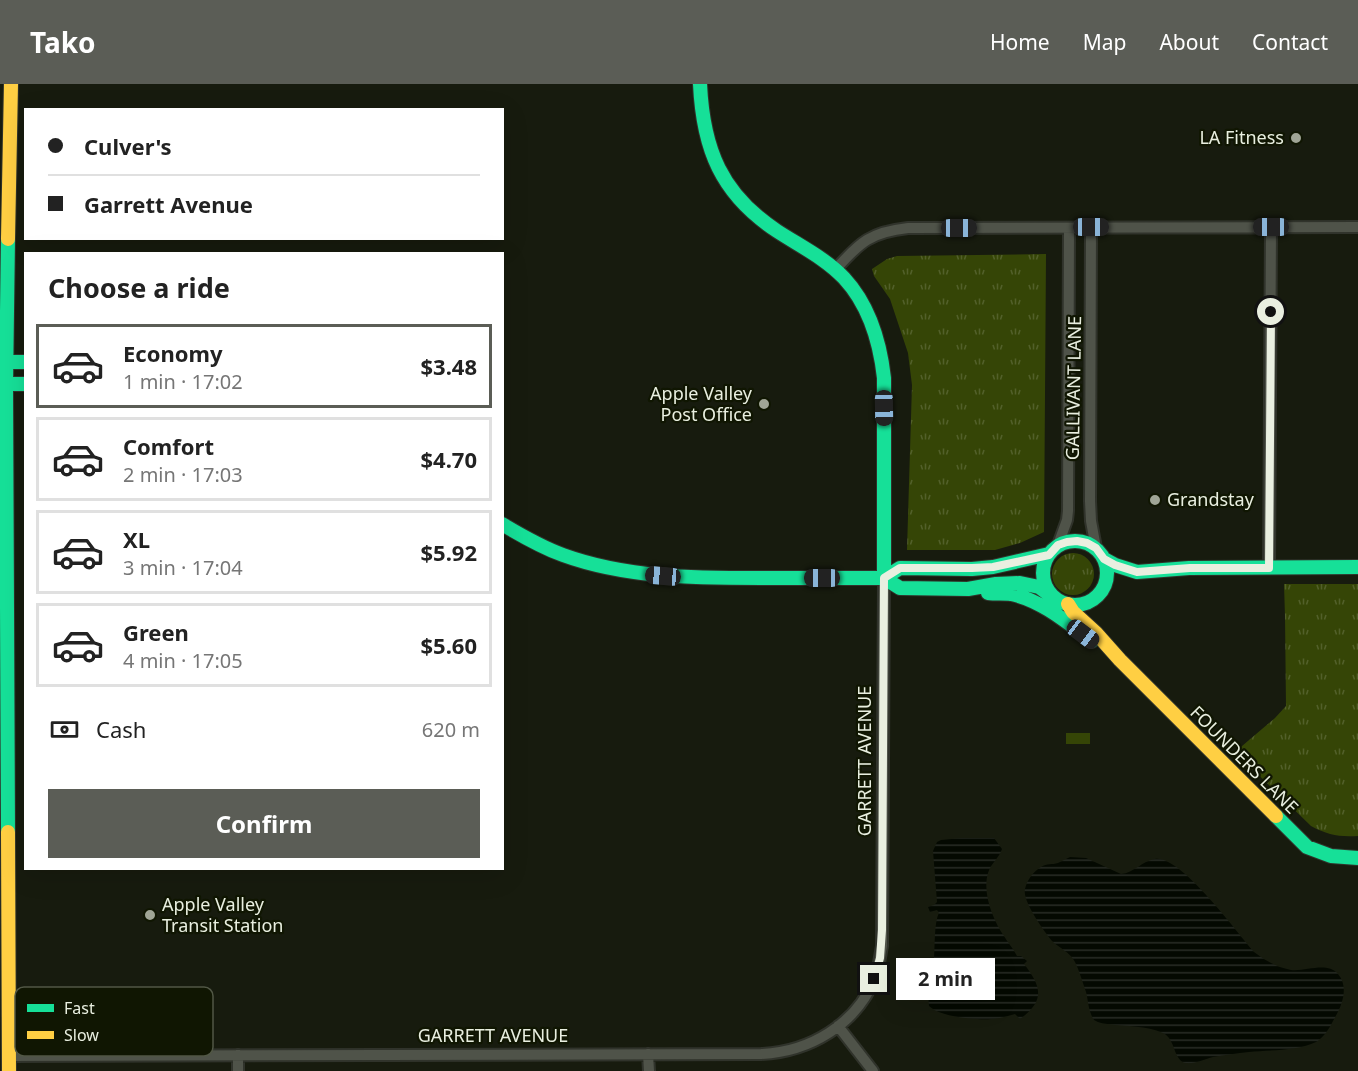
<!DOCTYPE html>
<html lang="en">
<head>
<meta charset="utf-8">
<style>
  body { margin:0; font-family:"Noto Sans",sans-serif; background:#f2f2f2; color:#222; height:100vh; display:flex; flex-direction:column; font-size:22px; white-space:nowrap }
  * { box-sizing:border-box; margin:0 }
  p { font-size:20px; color:#767676 }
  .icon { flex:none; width:33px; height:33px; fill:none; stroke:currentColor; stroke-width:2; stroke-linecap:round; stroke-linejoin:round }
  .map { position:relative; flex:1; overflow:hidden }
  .side { position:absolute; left:24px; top:168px; width:480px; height:618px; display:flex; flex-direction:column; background:#fff; border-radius:0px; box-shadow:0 6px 24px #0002 }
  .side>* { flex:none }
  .hud { position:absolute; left:24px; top:24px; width:480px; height:132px; border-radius:0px; box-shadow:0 6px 24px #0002; display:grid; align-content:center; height:132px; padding:0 24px; background:#fff }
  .end { position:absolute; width:27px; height:27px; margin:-14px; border:8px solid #e9efe0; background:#111; box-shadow:0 0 0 3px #111 }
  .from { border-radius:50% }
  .bubble { position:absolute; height:42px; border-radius:0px; background:#fff; box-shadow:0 6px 24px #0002; font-size:20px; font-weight:700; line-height:42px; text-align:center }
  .car { position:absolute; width:18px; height:36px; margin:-18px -9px; border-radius:8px; box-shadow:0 0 4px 2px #0007; background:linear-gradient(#222 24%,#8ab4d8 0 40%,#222 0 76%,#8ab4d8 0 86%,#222 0) }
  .hud b { display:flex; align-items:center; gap:21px; height:57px; font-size:22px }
  .hud b+b { border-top:2px solid #e0e0e0 }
  .hud i { width:15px; height:15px; background:#222 }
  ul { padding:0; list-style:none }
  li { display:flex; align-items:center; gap:18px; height:84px; margin:0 12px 9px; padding:0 12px; border:3px solid #e0e0e0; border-radius:0px }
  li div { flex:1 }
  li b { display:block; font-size:22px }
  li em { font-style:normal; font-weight:700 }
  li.on { border-color:#5b5d56 }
  li>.icon { width:54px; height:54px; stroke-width:1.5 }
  h2 { padding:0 24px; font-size:27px; line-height:72px }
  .pay { display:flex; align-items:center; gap:15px; height:66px; padding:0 24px; font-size:22px }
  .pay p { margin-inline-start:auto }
  .button { display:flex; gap:12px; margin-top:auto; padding:12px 24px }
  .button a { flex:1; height:69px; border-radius:0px; background:#5b5d56; color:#fff; font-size:24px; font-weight:700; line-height:69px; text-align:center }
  header { display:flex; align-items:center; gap:36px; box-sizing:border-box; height:84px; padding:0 30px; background:#5b5d56; color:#fff }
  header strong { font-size:28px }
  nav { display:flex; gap:33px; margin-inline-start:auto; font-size:21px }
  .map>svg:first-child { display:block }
  .grass { fill:url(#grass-tufts) }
  .pitch { fill:#354506 }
  .water { fill:url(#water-rules) }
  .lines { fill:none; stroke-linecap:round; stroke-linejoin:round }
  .street-casing { stroke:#30332b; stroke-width:14 }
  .fast-casing { stroke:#30332b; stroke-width:16 }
  .slow-casing { stroke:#30332b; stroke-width:16 }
  .street { stroke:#4f5349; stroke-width:10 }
  .fast { stroke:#16e098; stroke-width:14 }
  .slow { stroke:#ffcf43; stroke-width:14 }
  .route { stroke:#e9efe0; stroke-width:8 }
  .poi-dot { fill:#a0a596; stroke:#101602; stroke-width:2 }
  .labels { text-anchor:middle; stroke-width:4.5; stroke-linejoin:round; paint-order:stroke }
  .poi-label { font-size:18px; fill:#e9efe0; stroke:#101602; text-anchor:end }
  .street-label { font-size:18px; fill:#e9efe0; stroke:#101602 }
  .key { fill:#101602; stroke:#515745; stroke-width:1.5 }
  .key-label { font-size:16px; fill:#e9efe0 }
</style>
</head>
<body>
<header>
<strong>Tako</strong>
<nav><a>Home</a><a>Map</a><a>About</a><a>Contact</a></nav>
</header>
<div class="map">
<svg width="1358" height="987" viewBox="0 0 1358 987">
  <defs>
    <pattern id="grass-tufts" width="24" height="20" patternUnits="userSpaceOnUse" patternTransform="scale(1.5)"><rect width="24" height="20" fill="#354506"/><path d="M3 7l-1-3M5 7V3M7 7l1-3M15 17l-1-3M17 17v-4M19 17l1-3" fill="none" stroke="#52602a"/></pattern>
    <pattern id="water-rules" width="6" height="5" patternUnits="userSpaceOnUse" patternTransform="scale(1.5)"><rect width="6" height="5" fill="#040901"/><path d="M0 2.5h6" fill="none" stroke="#292d26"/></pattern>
  </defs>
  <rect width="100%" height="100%" fill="#171b0e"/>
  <path class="grass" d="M1046,170L1044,448L1020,459L995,466H907L912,301L908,269L890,215L874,192L872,185L887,175L897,172Z
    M1052 490a21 21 0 1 1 42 0a21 21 0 1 1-42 0Z
    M1284,500H1358V752C1338,753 1328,751 1311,742L1235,668L1275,634L1286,622L1285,532Z"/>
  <path class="pitch" d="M1066,649H1090V660H1066Z"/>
  <path class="water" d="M962,754H994L1002,765C999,774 991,779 988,789C982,809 993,836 1004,852C1008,859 1013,864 1017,872H1021L1027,877L1024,880C1041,902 1046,916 1020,935L1015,930C1008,932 999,935 991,935C975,936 940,933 929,922C927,906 932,891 934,875C935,864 934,838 939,829L937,826L930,828L928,823L934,821L937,818L933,767L937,758L941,756Z
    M1070,773L1086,774L1121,790C1134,789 1142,777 1155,775C1181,771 1237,849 1254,868C1266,877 1276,883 1291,886C1305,888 1327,877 1338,890C1350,904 1341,924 1333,937C1329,945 1324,953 1316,958C1298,967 1269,966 1249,968C1237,969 1225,971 1213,973C1205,975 1195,980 1186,979C1173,977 1176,955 1163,949C1146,941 1127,943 1109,940C1105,940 1099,939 1096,937C1093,936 1092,933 1091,930C1088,923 1088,915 1086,908C1083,899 1079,886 1075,878C1070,868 1059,864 1052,857C1044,847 1022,817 1025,805C1027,796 1033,788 1041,783C1047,779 1052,781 1058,779C1062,777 1066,775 1070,773Z"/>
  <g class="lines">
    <g class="street-casing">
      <path id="street" d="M1091,143L1090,417L1091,437L1096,464
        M836,185C860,158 871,148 908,144L1358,143
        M1058,461L1067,436L1068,427L1069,144
        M1269,484L1271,143
        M838,942L873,987
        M648,970L649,987
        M238,971V987
        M9,972L761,970C809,968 856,941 875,894C879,884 880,872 882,862L884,494"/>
    </g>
    <g class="fast-casing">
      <path id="fast" d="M700,0C703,65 721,110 777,147C800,162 825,174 844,194C869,221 880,258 884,294V494
        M0,278H26
        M0,300H26
        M502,440C522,452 541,463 563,471C626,494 695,494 761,494C802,494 843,494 884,494L900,484L972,485L993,483L1049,470
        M1043 489a32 32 0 1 1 64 0a32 32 0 1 1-64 0Z
        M1104,475L1115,481L1137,488L1189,484L1358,483
        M884,494L900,504L968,505L996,500L1020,499L1039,503L1051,512
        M988,509C996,510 1004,509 1011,510C1041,516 1068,539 1092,557
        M1276,732L1307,763L1331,772L1358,774
        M8,748L6,300L8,155"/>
    </g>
    <g class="slow-casing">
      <path id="slow" d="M8,155L11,0
        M1068,520L1073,528L1096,549L1120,576L1276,732
        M8,748L9,987"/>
    </g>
    <use href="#street" class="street"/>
    <use href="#fast" class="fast"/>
    <use href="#slow" class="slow"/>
  </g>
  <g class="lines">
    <path class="route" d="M874,895L880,874L882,846L884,494L900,484H972L993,483L1049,471L1058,461L1067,458L1077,457L1087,459L1096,464L1104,475L1115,481L1137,488L1190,484H1269L1271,228"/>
  </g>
  <g class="poi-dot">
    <circle cx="1296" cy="54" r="6"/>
    <circle cx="764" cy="320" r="6"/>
    <circle cx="1155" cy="416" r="6"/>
    <circle cx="150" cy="831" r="6"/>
  </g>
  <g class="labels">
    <g class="poi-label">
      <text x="1284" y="60">LA Fitness</text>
      <text x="752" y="316">Apple Valley<tspan x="752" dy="21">Post Office</tspan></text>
      <text x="1167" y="422" text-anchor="start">Grandstay</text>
      <text x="162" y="827" text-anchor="start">Apple Valley<tspan x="162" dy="21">Transit Station</tspan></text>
    </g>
    <g class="street-label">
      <text transform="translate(1074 304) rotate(-89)" y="6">GALLIVANT LANE</text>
      <text transform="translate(1244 676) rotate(45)" y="6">FOUNDERS LANE</text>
      <text transform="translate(865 677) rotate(-90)" y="6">GARRETT AVENUE</text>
      <text x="493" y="958">GARRETT AVENUE</text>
    </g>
  </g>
  <rect x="15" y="903" width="198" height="69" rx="9" class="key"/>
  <rect x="27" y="920" width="27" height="8" fill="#16e098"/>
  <rect x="27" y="947" width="27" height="8" fill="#ffcf43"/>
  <g class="key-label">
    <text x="64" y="930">Fast</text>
    <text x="64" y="957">Slow</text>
  </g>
</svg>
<i class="end from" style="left:1271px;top:228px"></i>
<i class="end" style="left:874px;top:895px"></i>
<div class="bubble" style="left:896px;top:874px;width:99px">2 min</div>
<i class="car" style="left:1091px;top:143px;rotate:90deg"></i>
<i class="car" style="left:1271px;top:143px;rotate:270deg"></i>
<i class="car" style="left:959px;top:144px;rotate:90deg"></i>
<i class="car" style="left:884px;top:324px;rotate:179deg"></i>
<i class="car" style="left:663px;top:492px;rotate:275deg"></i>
<i class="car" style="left:822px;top:494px;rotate:270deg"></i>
<i class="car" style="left:1083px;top:550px;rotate:127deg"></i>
<div class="hud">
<b><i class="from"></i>Culver's</b>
<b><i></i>Garrett Avenue</b>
</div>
<section class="side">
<h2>Choose a ride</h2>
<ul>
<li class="on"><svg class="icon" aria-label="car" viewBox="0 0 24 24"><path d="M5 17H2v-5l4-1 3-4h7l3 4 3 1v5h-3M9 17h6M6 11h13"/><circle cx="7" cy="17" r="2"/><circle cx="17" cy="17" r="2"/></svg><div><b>Economy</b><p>1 min · 17:02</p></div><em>$3.48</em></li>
<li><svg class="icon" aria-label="car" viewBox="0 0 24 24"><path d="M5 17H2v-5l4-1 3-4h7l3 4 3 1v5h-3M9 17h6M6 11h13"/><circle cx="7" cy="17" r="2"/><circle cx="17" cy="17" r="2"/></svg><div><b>Comfort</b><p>2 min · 17:03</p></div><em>$4.70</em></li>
<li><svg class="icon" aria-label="car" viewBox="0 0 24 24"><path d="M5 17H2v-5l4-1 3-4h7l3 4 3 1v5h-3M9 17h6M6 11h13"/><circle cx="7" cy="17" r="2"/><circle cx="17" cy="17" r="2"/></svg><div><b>XL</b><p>3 min · 17:04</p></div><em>$5.92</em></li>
<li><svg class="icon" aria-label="car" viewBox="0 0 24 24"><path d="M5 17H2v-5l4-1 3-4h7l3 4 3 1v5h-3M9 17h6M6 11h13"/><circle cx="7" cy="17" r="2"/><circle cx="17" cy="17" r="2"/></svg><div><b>Green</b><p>4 min · 17:05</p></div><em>$5.60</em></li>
</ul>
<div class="pay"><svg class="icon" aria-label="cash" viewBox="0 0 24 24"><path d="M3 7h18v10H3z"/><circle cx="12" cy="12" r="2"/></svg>Cash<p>620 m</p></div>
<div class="button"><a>Confirm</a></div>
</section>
</div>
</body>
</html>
